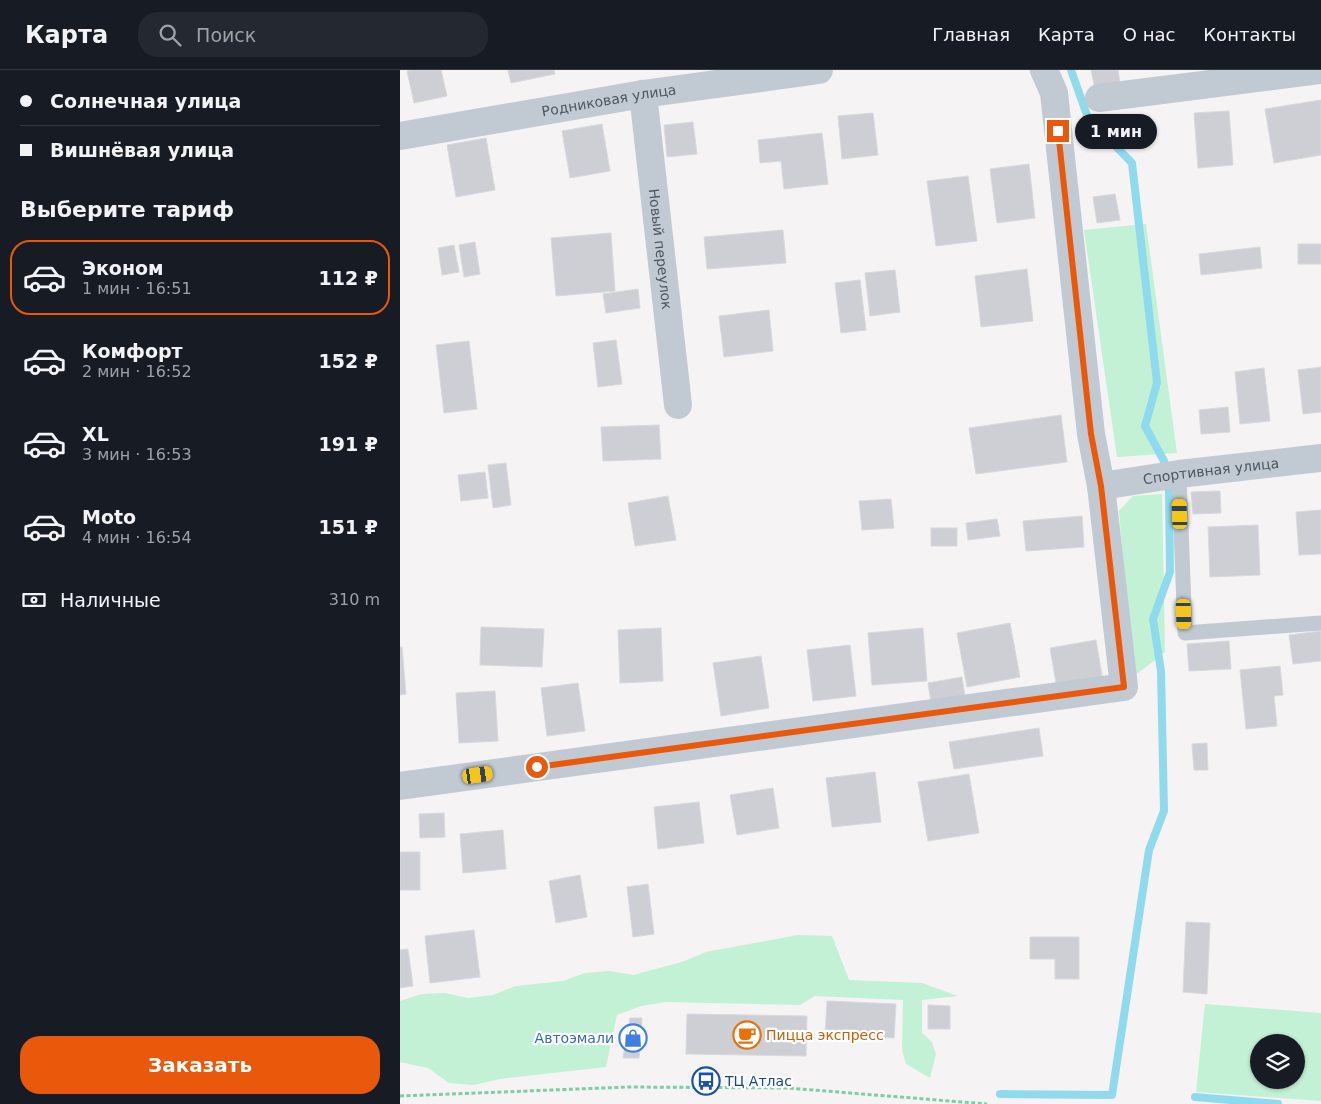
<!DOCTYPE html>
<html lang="ru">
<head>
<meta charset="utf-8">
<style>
  body { margin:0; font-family:"DejaVu Sans",sans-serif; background:#242831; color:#f1f3f6; height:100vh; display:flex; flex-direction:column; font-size:19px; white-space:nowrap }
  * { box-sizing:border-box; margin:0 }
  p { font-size:16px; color:#9ea1a6 }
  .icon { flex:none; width:28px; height:28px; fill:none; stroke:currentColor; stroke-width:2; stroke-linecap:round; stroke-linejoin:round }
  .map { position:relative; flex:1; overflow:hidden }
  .details { display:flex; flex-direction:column; background:#171b24; width:400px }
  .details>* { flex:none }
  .guide { display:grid; align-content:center; height:110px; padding:0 20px; background:#171b24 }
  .controls { position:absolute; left:850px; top:964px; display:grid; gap:10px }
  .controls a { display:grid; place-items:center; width:55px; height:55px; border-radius:50%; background:#171b24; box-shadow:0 1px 4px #0004; font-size:25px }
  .end { position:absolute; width:22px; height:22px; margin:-11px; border:6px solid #ea580c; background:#fff; box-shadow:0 0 0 2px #fff }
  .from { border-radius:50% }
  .bubble { position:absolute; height:35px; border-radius:18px; background:#171b24; box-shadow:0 1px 4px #0004; font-size:16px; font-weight:700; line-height:35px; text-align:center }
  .car { position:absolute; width:15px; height:30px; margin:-15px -8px; border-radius:6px; box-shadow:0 0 4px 1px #0007; background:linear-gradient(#f5c518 24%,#345 0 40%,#f5c518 0 76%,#345 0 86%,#f5c518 0) }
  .guide b { display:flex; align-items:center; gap:18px; height:48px; font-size:19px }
  .guide b+b { border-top:1px solid #363941 }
  .guide i { width:12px; height:12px; background:#f1f3f6 }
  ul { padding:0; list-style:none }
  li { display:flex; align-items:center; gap:15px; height:75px; margin:0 10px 8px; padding:0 10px; border:2px solid transparent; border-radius:20px }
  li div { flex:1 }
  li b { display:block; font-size:19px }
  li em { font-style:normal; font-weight:700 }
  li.on { border-color:#ea580c }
  li>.icon { width:45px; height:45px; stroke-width:1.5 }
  h2 { padding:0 20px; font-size:22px; line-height:60px }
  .pay { display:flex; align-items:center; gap:12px; height:55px; padding:0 20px; font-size:19px }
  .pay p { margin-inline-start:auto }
  .primary-button { display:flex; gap:10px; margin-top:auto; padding:10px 20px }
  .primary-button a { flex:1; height:58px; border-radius:20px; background:#ea580c; color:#fff; font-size:20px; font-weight:700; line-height:58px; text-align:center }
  header { display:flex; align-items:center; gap:30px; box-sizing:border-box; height:70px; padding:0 25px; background:#171b24; border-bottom:1px solid #363941 }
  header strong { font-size:24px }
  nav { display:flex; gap:28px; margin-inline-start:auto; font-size:18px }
  .search { width:350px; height:45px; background:#242831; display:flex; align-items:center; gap:12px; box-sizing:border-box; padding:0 18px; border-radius:20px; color:#9ea1a6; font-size:19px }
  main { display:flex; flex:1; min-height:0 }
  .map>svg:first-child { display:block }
  .green { fill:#c3f1d5; fill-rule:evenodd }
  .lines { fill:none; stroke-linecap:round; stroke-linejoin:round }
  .stream { stroke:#90daee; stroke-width:8 }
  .building { fill:#cdcfd5; stroke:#d7d9de }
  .path { stroke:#7ad0a6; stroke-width:3; stroke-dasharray:4 2.5; stroke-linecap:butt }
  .service { stroke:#c1cad2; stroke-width:15 }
  .minor { stroke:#c1cad2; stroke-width:28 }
  .route { stroke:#ea580c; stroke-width:6 }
  .labels { text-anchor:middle; stroke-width:4.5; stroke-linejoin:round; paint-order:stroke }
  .street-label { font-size:14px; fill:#4a5661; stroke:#fff }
  .food-label { font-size:14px; fill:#c56008; stroke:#fff; text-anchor:start }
  .shop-label { font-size:14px; fill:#366cbe; stroke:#fff; text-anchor:end }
  .transit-label { font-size:14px; fill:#164399; stroke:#fff; text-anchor:start }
</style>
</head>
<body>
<header>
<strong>Карта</strong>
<div class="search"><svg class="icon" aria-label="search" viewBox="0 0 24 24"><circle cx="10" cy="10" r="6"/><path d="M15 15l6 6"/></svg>Поиск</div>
<nav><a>Главная</a><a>Карта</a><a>О нас</a><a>Контакты</a></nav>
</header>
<main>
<section class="details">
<div class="guide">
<b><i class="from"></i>Солнечная улица</b>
<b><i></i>Вишнёвая улица</b>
</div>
<h2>Выберите тариф</h2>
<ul>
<li class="on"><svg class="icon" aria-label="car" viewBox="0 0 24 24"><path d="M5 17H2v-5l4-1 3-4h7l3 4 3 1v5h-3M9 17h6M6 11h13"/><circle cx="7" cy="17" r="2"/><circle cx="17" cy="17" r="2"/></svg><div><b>Эконом</b><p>1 мин · 16:51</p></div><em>112 ₽</em></li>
<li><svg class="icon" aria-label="car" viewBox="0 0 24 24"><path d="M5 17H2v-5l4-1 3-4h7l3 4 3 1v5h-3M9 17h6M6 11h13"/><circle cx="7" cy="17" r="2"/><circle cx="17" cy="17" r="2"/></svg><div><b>Комфорт</b><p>2 мин · 16:52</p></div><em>152 ₽</em></li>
<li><svg class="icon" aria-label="car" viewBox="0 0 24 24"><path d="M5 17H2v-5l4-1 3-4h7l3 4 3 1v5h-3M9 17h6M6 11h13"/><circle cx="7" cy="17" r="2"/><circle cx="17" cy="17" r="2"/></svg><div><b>XL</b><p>3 мин · 16:53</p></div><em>191 ₽</em></li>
<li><svg class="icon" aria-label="car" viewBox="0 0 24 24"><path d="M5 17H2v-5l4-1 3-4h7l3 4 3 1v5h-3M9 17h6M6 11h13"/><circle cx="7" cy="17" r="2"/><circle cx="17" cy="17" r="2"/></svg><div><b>Moto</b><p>4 мин · 16:54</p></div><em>151 ₽</em></li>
</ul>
<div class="pay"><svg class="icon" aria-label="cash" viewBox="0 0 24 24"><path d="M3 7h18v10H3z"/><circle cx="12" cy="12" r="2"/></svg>Наличные<p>310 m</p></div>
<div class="primary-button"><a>Заказать</a></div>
</section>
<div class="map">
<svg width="921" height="1034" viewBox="0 0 921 1034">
  <rect width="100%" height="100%" fill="#f5f3f3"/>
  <path class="green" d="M746,154L777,383L717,387L684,160Z
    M762,424L765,582L733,607L719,441L733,426Z
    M398,865L432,866L449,910L522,913L558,926L522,930V963L532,972L536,984L530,1008L506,994L502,980L503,930L415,926L400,935L266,932L241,936L217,945L206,997L100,1009L74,1015L49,1013L28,998L0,992V931L22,924L45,923L68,928L93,925L116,916L163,911L185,903L210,901L233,905L282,892L306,882Z
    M805,934L921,943V1031L796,1022ZM859,972H896V1010H859Z"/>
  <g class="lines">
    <path class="stream" d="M671,0L688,48L732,93L757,313L745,356L764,391
      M600,1024L712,1025L749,780L764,741L761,601L753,549L770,502L769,420
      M795,1027L878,1034"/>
  </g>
  <path class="building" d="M12,0H41L47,26L14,33L7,1Z
    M108,0H154L155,4L111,13Z
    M691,0H718L720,13L695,19Z
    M921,30V85L874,93L865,39Z
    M829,41L833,95L798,98L794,43Z
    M473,43L478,85L442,89L438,46Z
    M293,52L297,84L267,87L264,55Z
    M202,54L210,101L170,108L162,61Z
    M422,63L428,114L384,119L381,91L360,93L358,70Z
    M86,68L95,120L56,127L47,75Z
    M629,94L635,148L597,153L590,99Z
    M568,106L577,171L536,176L527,111Z
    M715,124L720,150L697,153L693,127Z
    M383,160L386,193L307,199L304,167Z
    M211,163L215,221L156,226L151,168Z
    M75,172L80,204L64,207L59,175Z
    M898,174H921V194H898Z
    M54,175L59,202L42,205L38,178Z
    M860,177L862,198L801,205L799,184Z
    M627,199L633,251L581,257L575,206Z
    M495,200L500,242L470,246L465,203Z
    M460,210L466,260L441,263L435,213Z
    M238,219L240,238L206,243L203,224Z
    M369,240L373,281L324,287L319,246Z
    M216,270L222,314L198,317L193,273Z
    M69,271L77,339L44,343L36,275Z
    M921,297V342L903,344L898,300Z
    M864,298L870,351L840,354L835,302Z
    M828,337L830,362L801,364L799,340Z
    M661,345L667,392L576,404L569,358Z
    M259,355L261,389L203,391L201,357Z
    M106,393L111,435L93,438L88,395Z
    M85,402L88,428L61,431L58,405Z
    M820,421L821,443L793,444L791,422Z
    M268,426L276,470L235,476L228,433Z
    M491,429L494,458L462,460L459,431Z
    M921,440V484L899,485L896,442Z
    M682,446L684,477L626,481L623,451Z
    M597,449L600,466L568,470L566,453Z
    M858,455L860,505L810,507L808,457Z
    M531,458H557V476H531Z
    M610,553L620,607L567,617L557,563Z
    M81,557L144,559L142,597L80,595Z
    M261,558L263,611L220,613L218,560Z
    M523,558L527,611L472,615L468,563Z
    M921,561V591L893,594L889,565Z
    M696,570L703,611L657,619L650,578Z
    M829,571L831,599L789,601L787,574Z
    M450,575L456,626L413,631L407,580Z
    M0,577H2L6,624L0,625Z
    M361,586L369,638L321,646L313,593Z
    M880,596L883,625L874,626L877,656L846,659L840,600Z
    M562,607L566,633L532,638L528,613Z
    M178,613L185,661L147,666L141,618Z
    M95,621L98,671L59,673L56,623Z
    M639,658L643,686L554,699L549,672Z
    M807,673L808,700H794L792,674Z
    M475,702L481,752L432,757L426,708Z
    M569,704L579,763L528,771L518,712Z
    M373,718L379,758L337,765L330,725Z
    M299,732L304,773L258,779L254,737Z
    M44,743L45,767L20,768L19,744Z
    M103,760L106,799L63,803L60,764Z
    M0,782H20V820H0Z
    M180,805L187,847L156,853L149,811Z
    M248,814L254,864L233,867L227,817Z
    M786,852L810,853L807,924L783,922Z
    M74,860L80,907L30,913L25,866Z
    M630,867H679V909H655V889H630Z
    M8,879L13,916L0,918V880Z
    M427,931L496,934L494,968L425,965Z
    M528,935L550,936V959H528Z
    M287,944L407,946L406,986L286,984Z
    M230,948H242L239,988H223Z"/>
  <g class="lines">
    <path class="path" d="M0,1026L228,1017L388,1018L587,1034"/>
    <path class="service" d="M779,404L785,563L921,553"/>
    <g class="minor">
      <path id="s1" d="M243,24L278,335"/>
      <path d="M699,28L921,0"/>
      <path id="s2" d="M0,66L243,24L419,0"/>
      <path id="s3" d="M701,416L779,404L921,388"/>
      <path d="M0,716L724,617L701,416L691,364L654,23L644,0"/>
    </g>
  </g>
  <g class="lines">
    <path class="route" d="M137,697L724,617L701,416L691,364L658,61"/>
  </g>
  <defs>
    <g id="cafe-ring" transform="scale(1.4375)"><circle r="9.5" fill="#fff" stroke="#e8710a" stroke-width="1.5"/><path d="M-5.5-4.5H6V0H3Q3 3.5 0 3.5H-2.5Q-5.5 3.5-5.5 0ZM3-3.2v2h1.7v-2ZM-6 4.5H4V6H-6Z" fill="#e8710a"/></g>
    <g id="shop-ring" transform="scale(1.4375)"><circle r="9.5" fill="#fff" stroke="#3f7fe0" stroke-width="1.5"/><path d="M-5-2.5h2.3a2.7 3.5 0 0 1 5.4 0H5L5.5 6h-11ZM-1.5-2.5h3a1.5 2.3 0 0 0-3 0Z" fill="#3f7fe0"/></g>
    <g id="bus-ring" transform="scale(1.4375)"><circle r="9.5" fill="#fff" stroke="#1a4fb4" stroke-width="1.5"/><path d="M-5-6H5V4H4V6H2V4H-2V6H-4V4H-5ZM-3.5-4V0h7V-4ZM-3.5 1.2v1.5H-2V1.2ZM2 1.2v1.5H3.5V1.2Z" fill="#1a4fb4"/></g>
  </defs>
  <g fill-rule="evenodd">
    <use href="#cafe-ring" x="347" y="965"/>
    <use href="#shop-ring" x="233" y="968"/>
    <use href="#bus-ring" x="306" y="1011"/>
  </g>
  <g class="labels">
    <g class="street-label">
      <text dy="5" stroke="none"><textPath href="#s2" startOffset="212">Родниковая улица</textPath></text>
      <text dy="5" stroke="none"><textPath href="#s1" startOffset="156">Новый переулок</textPath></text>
      <text dy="5" stroke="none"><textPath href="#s3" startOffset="111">Спортивная улица</textPath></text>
    </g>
    <g class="food-label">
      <text x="366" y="970">Пицца экспресс</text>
    </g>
    <g class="shop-label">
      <text x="214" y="973">Автоэмали</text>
    </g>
    <g class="transit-label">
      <text x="325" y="1016">ТЦ Атлас</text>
    </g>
  </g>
</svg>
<div class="controls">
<a><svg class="icon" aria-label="layers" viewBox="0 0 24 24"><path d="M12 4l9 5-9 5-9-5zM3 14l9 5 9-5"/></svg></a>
</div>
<i class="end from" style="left:137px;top:697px"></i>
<i class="end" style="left:658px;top:61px"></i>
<div class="bubble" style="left:675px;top:44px;width:82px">1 мин</div>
<i class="car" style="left:780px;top:444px;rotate:358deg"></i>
<i class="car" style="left:784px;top:544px;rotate:178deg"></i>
<i class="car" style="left:78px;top:705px;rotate:82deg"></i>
</div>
</main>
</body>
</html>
